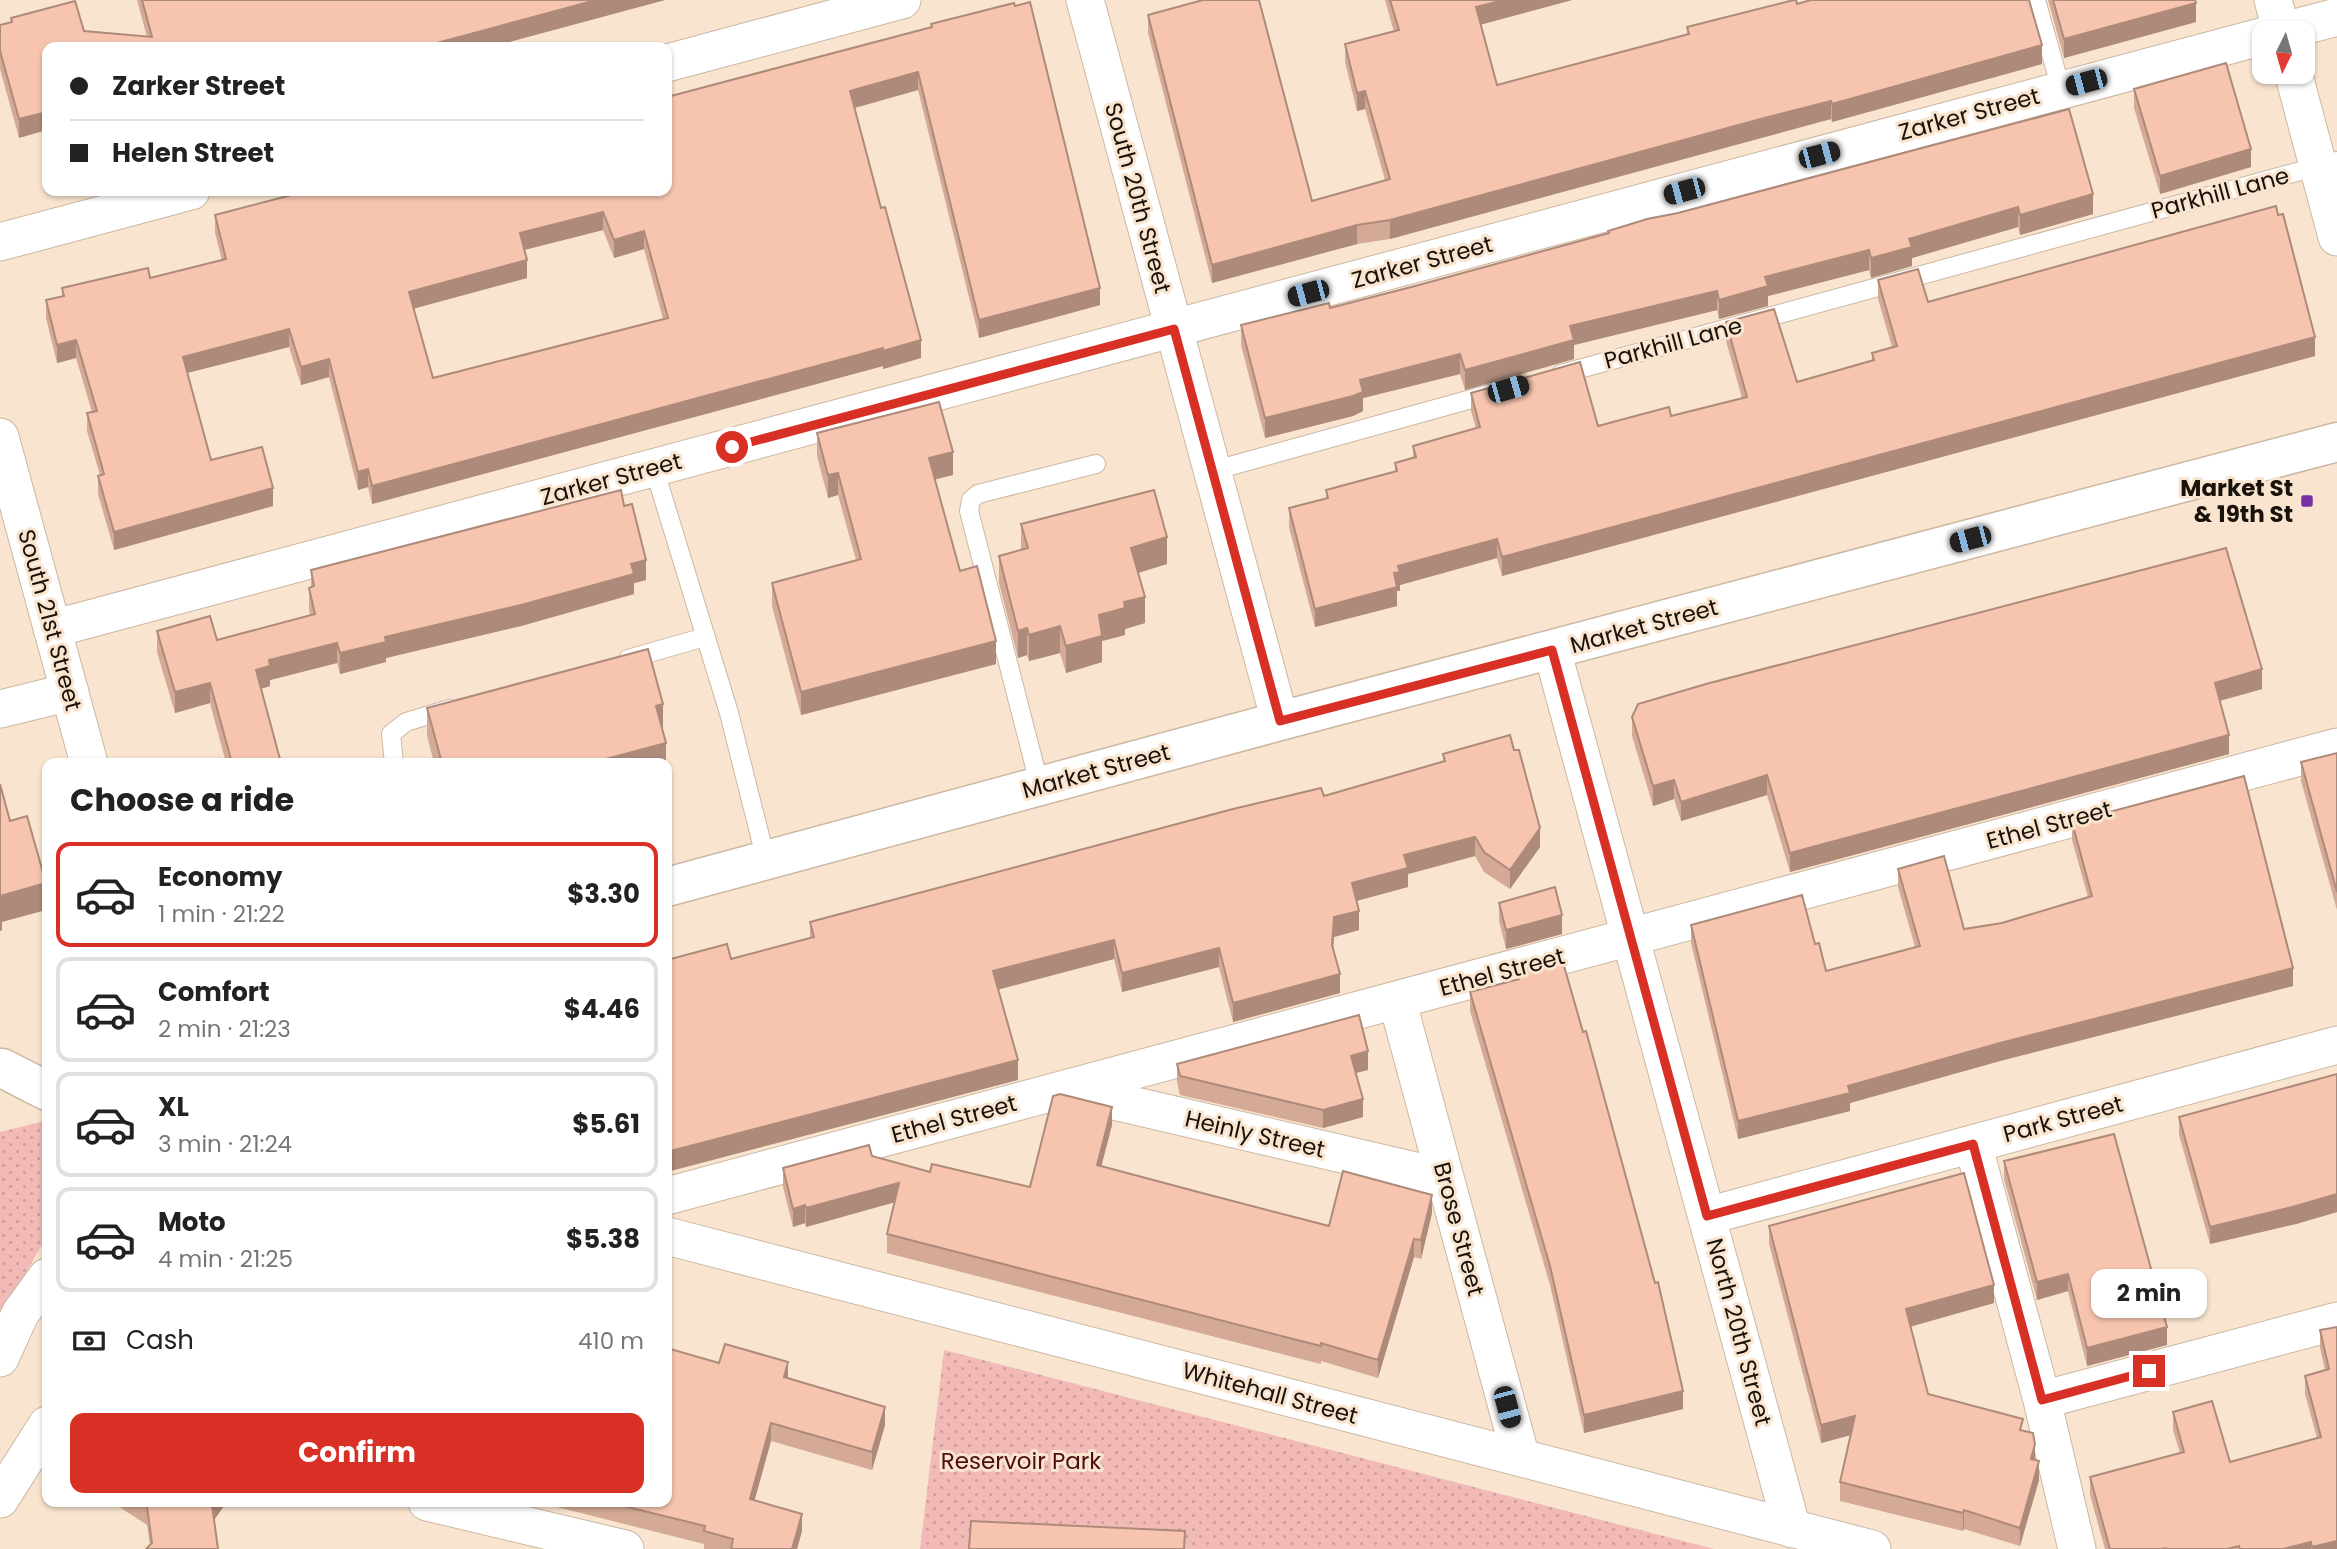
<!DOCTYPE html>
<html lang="en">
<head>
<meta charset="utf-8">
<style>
  body { margin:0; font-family:Poppins,sans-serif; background:#f2f2f2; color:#222; height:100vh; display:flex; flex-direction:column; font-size:26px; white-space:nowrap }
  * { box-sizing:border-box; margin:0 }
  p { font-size:23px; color:#767676 }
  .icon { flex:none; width:38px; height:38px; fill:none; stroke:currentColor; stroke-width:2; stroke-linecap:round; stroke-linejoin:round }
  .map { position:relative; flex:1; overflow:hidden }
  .details { position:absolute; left:42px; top:758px; width:630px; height:749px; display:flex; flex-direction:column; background:#fff; border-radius:14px; box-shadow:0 2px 5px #0004 }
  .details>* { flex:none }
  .hud { position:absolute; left:42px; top:42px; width:630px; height:154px; border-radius:14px; box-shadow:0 2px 5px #0004; display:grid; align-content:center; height:154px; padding:0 28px; background:#fff }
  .needle { width:46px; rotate:185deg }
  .tools { position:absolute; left:2252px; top:21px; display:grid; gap:14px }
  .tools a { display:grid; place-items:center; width:63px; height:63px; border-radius:14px; background:#fff; box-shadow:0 2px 5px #0004; font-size:35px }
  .end { position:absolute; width:32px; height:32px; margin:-16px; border:9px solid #d93025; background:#fff; box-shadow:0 0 0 4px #fff }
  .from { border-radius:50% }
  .bubble { position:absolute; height:49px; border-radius:14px; background:#fff; box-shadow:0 2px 5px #0004; font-size:23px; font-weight:700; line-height:49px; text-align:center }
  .car { position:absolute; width:21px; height:42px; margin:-21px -10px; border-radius:9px; box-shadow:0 0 5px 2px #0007; background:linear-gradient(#222 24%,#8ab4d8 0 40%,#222 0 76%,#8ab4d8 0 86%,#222 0) }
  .hud b { display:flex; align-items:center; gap:24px; height:66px; font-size:26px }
  .hud b+b { border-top:2px solid #e0e0e0 }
  .hud i { width:18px; height:18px; background:#222 }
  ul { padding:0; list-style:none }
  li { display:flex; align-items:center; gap:21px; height:105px; margin:0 14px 10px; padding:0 14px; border:4px solid #e0e0e0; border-radius:14px }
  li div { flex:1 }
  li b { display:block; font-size:26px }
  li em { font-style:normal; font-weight:700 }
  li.active { border-color:#d93025 }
  li>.icon { width:63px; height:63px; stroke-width:1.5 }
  h2 { padding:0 28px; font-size:32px; line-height:84px }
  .pay { display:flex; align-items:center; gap:18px; height:77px; padding:0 28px; font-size:26px }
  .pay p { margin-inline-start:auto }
  .action { display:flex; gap:14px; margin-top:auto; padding:14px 28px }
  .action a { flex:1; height:80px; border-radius:14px; background:#d93025; color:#fff; font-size:28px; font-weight:700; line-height:80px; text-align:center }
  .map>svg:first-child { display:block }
  .park { fill:url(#park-dots) }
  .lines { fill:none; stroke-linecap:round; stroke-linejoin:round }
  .lane-casing { stroke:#cbb7a2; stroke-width:20 }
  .street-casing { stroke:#cbb7a2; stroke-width:39 }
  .primary-casing { stroke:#cbb7a2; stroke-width:41 }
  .lane { stroke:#fff; stroke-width:18 }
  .street { stroke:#fff; stroke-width:37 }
  .primary { stroke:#fff; stroke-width:38 }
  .wall { fill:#d4a996; fill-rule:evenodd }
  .shaded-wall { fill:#ad8a7a }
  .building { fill:#f7c5af; stroke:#ad8a7a; stroke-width:2; fill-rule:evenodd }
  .route { stroke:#d93025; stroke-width:9 }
  .poi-dot { fill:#7731a4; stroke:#f9e5cf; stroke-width:2.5 }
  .labels { text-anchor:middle; stroke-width:6; stroke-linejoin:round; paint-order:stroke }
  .street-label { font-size:23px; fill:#19120b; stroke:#f9e5cf }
  .poi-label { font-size:23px; font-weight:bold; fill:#19120b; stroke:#f9e5cf; text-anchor:end }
  .park-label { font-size:23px; fill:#4e0d13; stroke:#f9e5cf }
</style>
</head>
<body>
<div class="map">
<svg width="2337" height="1549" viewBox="0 0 2337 1549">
  <defs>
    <pattern id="park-dots" width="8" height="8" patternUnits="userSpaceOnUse" patternTransform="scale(1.75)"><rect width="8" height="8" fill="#f1bab7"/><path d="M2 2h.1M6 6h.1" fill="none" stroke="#ce9f9c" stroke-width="1.8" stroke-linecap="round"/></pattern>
  </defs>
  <rect width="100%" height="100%" fill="#f9e5cf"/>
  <path class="park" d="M41,1122L47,1127V1236L0,1318V1132Z
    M944,1350L1714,1549H920Z"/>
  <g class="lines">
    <g class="lane-casing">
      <path id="lane" d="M2036,0L2061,89
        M1561,374L2337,161
        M654,468L729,713L766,860
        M1212,471L1493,393
        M628,659L705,637
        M394,763L391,734L406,722L449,709
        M1040,787L969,511L971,500L978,494L1096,464"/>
    </g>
    <g class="street-casing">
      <path id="street" d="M1085,0L1280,721
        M2273,0L2282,33
        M2276,33L2337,17
        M667,63L902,0
        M2293,72L2337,237
        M0,242L191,191
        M0,437L89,763
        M52,629L2264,36
        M1552,650L1792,1529
        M0,709L70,692
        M1397,1000L1521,1458
        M1071,1091L1445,1178
        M1973,1144L2042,1400L2077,1549
        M667,1196L2337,747
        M1707,1216L2337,1045
        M667,1236L1872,1549
        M0,1358L20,1314L47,1277
        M2042,1400L2337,1321
        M0,1499L47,1425
        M427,1502L625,1549"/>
    </g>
    <g class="primary-casing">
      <path id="primary" d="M667,887L1280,721L2337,442
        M2,1068L47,1091"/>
    </g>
    <use href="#lane" class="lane"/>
    <use href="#street" class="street"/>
    <use href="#primary" class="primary"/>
  </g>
  <path class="wall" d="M137,0H665L490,47H47L19,138L0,69V25L11,22V18L84,31L147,37Z
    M1385,0H1572L1481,24L1497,85L1687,34V27L1797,4L2042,64L1832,122L1831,119L1768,135L1390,239L1357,244L1212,283L1148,33V15L1312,201L1385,180L1365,109L1357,111L1345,62V44L1394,32Z
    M2048,0H2195L2196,22L2064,58Z
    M931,24L1100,305L979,338L918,90L855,108L921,358L883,369V366L372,504L368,487L358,490L329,377L301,385L289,347L187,373L211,460L273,506L114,550L98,494V476L100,475L87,431V413L92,412L76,358L57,363L46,318V300L62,296V288L150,278L222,260L215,233V215L836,54L931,28ZM603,230L614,258L644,249L663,319L433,378L414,308L527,278L524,250Z
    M2134,89L2251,167L2160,194L2134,108Z
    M2069,109L2093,214L2020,235L2018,227L1912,258V266L1871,278L1869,270L1768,296V306L1719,319L1717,310L1574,345V359L1465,390L1460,374L1363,398V411L1353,416L1265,438L1241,345V325L1330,308L1419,285L1608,233V231L1678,213Z
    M1878,280L1928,302L2315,356L1502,576L1497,558L1400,585V591H1397V606L1315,627L1289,527V508L1326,498V490L1395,472V463L1413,457V446L1476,428L1471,411V393L1598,426L1671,416L1742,398L1726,341V322L1797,382L1872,361V353L1892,347L1878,299Z
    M817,433L953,475L935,479L960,571L996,664L801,715L772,606V583L856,560L838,495L828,498L817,456Z
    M624,506L646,580L634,583V594L521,626L386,658V662L340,674L337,663L270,680V686L261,689L281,763H226L210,703L175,713L157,652V631L217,640L310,615L309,608V588L311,587V570Z
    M1021,524L1167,564L1138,573L1145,623L1125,629V635L1102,641V662L1066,673L1060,653L1029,661L1027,655L1018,658L999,583V556L1021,550Z
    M2262,689L2220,701L2229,754L1790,872L1767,795L1681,821L1674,799L1653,806L1632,736V717Z
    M427,708L663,730L666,763H434L427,735Z
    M2337,753V910L2301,781V762Z
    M1443,754L1540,847L1510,889L1484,872L1475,856L1408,874V887L1357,901L1359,930L1334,937L1333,948L1340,993L1233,1022L1219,967L1122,992L1114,959L998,989L1018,1080L731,959L810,938V922L1324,796L1443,762Z
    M2072,822L2293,986L2000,1061L1850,1103V1111L1738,1139L1691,943V925L1815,944L1826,971L1915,947L1898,887V869L1964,929L2002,923L2088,897L2072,840Z
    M1499,903L1562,934L1506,949L1499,921Z
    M1517,971L1683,1409L1584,1433L1550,1285L1470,1011V992L1517,979Z
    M1177,1064L1368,1070L1356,1073L1363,1117L1323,1128L1180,1095L1177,1082Z
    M2337,1074V1212L2296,1224L2210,1244L2179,1135V1117Z
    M1112,1125L1101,1166L1329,1226L1432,1213L1421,1259L1414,1257L1378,1378L1321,1361V1364L1293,1357L887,1253V1234L895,1202L806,1227L805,1223L793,1227L783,1187V1168L872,1156L930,1172L1030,1187Z
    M2004,1161L2167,1345L2087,1366L2068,1291L2037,1300L2004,1179Z
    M1769,1226L1994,1303L1910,1326L1928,1394L2023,1431L2035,1460L2039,1480L2020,1546L1964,1529L1963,1531L1840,1501V1482L1850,1435L1821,1443L1769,1244Z
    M2337,1327V1549H2105L2090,1495V1477L2180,1453L2173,1430V1412L2230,1462L2317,1438L2305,1394V1376L2325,1370L2320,1348V1330Z
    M719,1363L788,1378L885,1425L872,1470L771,1441L754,1501L802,1531L797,1549H704V1544L537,1502H667Z
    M112,1502H227L150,1545L147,1525Z"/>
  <path class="shaded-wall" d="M596,0H665L490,47H422Z
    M1504,0H1572L1476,26V7Z
    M2196,3V22L2064,58V39Z
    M2042,45V64L1832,122V104Z
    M918,72V90L850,109V91Z
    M1365,91V109L1357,111V93Z
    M1831,101V119L1390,239V220Z
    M47,112V130L19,138V119Z
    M2251,149V167L2160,194V176Z
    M2093,194V214L2020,235V215Z
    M2018,207V227L1912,258V266L1871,278V258L1909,239Z
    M603,212V230L520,251V233Z
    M1357,225V244L1212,283V265Z
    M644,231V249L614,258V240Z
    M1869,250V270L1768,296V306L1719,319V300L1765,277Z
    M527,260V278L409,310V292Z
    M1100,288V305L979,338V320Z
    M1717,291V310L1574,345V359L1465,390V370L1570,326Z
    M289,329V347L183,374V357Z
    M2315,337V356L1502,576V557Z
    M76,340V358L57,363V345Z
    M921,340V358L883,369V351Z
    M883,348V366L372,504V486Z
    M1460,354V374L1363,398V411L1353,416L1265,438V418L1360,380Z
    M329,359V377L301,385V367Z
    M953,452V475L929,481V458Z
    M368,469V487L358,490V472Z
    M838,473V495L828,498V475Z
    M273,488V506L114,550V532Z
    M1167,537V564L1131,575V548Z
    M1497,539V558L1400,585V591H1397V606L1315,627V609L1394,573L1398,566Z
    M646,560V580L634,583V594L521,626L386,658V662L340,674V653L385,637Z
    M1145,597V623L1125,629V635L1102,641V662L1066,673V646L1099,615L1124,602Z
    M1060,626V653L1029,661V635Z
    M1027,628V655L1018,658V631Z
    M996,641V664L801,715V692Z
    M337,643V663L270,680V686L256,690V670L269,660Z
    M2262,669V689L2215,702V683Z
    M210,683V703L175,713V692Z
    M663,704V731L656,706Z
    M2229,735V754L1790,872V853Z
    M666,743V763H591Z
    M1767,775V795L1681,821V802Z
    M1674,780V799L1653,806V786Z
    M1540,828V847L1510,889V870Z
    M1475,837V856L1408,874V887L1352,902V883L1404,855Z
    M46,883V910L2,922V930L0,931V896Z
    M1359,911V930L1334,937L1332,964L1334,917Z
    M1562,915V934L1506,949V930Z
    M1114,940V959L993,991V971Z
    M1219,948V967L1122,992V973Z
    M2293,968V986L2000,1061L1850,1103V1111L1738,1139V1121L1848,1086L2000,1043Z
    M1340,974V993L1233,1022V1003Z
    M1368,1051V1070L1351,1074V1056Z
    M1018,1060V1080L667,1172V1152Z
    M1363,1099V1117L1323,1128V1110Z
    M1112,1107V1125L1097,1183V1165Z
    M899,1183V1201L806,1227V1208Z
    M2337,1194V1212L2296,1224L2210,1244V1227Z
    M1432,1195V1213L1421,1259V1240Z
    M805,1205V1223L793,1227V1209Z
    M1414,1239V1257L1378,1378V1360Z
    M2068,1274V1291L2037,1300V1282Z
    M1994,1285V1303L1906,1328V1309Z
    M2167,1327V1345L2087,1366V1348Z
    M788,1362V1380L784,1377Z
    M1683,1391V1409L1584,1433V1415Z
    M885,1407V1425L872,1470V1452Z
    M1855,1416V1434L1821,1443V1425Z
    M771,1423V1441L750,1517V1499Z
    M2035,1444V1462L2031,1459Z
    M2039,1461V1480L2020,1546V1528Z
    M214,1502H227L212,1523V1505Z
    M1964,1510V1529L1963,1531V1513Z
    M802,1514V1531L797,1549H792Z
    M2337,1541V1549H2312V1547Z
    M2311,1542V1549H2283Z"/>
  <path class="building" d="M142,0H596L422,47H47V112L19,119L0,51V25L12,22L11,18L75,1L84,31L152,37Z
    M1203,0H1259L1312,201L1390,179L1365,91L1357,93L1345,44L1399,30L1390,0H1504L1476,7L1497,85L1689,34L1687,27L1794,0H1796L1797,4L1811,0H2029L2042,45L1832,104L1831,101L1768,117L1390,220L1357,225L1212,265L1148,15Z
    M2053,0H2195L2196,3L2064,39Z
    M1030,2L1100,288L979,320L918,72L850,91L881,208L885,207L921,340L883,351V348L372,486L368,469L358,472L329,359L301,367L289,329L183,357L211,460L262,447L273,488L114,532L98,476L104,474L87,413L97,411L76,340L57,345L46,300L64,296L62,288L148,268L150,278L226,259L215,215L307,191H667V97L932,27L931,24L1014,3L1015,6ZM603,212L614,240L644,231L668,318L433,378L409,292L527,260L520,233Z
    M2226,63L2251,149L2160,176L2134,89Z
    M2069,109L2093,194L2020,215L2018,207L1909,239L1912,247L1871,258L1869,250L1765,277L1768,286L1719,300L1717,291L1570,326L1574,340L1465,370L1460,354L1360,380L1363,392L1353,396L1265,418L1241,325L1329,303L1330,308L1419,285L1609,233L1608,231L1647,219L1678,213Z
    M2276,206L2278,215L2283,214L2315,337L1502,557L1497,539L1398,566L1400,572L1394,573L1397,587L1315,609L1289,508L1328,498L1326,490L1397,471L1395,463L1416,457L1413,446L1480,427L1471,393L1580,362L1598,426L1669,407L1671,416L1747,397L1726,322L1774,309L1797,382L1874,360L1872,353L1897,346L1878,280L1918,269L1928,302Z
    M939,402L953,452L929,458L960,571L977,566L996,641L801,692L772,583L861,559L838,473L828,475L817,433Z
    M621,490L624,506L632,504L646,560L631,564L634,574L521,605L385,637L386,642L340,653L337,643L269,660L270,666L256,670L281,763H232L210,683L175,692L157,631L210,616L217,640L315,614L309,588L314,586L311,570Z
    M1154,490L1167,537L1131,548L1145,597L1124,602L1125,608L1099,615L1102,636L1066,646L1060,626L1029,635L1027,628L1018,631L999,556L1028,548L1021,524Z
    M2226,548L2262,669L2215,683L2229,735L1790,853L1767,775L1681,802L1674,780L1653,786L1632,717L1638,704L1706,684Z
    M648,649L663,704L656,706L666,743L591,763H556L555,761L549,763H442L427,708Z
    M1510,735L1514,750H1519L1540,828L1510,870L1484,852L1475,837L1404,855L1408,868L1352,883L1359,911L1334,917L1332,945L1340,974L1233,1003L1219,948L1122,973L1114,940L993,971L1018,1060L667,1152V960L727,944L731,959L814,937L810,922L1233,809L1321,788L1324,796L1445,761L1443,754Z
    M2337,753V892L2301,762Z
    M2244,776L2293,968L2000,1043L1848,1086L1850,1093L1738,1121L1691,925L1802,895L1815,944L1819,943L1826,971L1920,946L1898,869L1944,856L1964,929L2002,923L2092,896L2072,822Z
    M0,784L10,821L27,816L46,883L0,896L2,904H0Z
    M1555,887L1562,915L1506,930L1499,903Z
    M1562,959L1583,1032L1586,1031L1655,1283L1658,1282L1683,1391L1584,1415L1550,1266L1470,992L1519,979L1517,971Z
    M1359,1015L1368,1051L1351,1056L1363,1099L1323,1110L1180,1076L1177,1064Z
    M2337,1074V1194L2296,1206L2210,1227L2179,1117Z
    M1060,1094L1112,1107L1097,1165L1202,1193L1329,1226L1343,1171L1432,1195L1421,1240L1414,1239L1378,1360L1321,1343V1346L1293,1339L887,1234L899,1183L806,1208L805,1205L793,1209L783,1168L869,1145L872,1156L930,1172L932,1164L1030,1187L1053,1096Z
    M2114,1134L2167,1327L2087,1348L2068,1274L2037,1282L2004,1161Z
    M1964,1173L1994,1285L1906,1309L1928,1394L2023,1419L2020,1430L2033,1433L2035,1444L2031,1459L2039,1461L2020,1528L1964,1510L1963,1513L1840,1482L1855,1416L1821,1425L1769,1226Z
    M2337,1327V1541L2312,1547L2311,1542L2283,1549H2240L2239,1546L2227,1549H2167L2166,1548L2161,1549H2110L2090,1477L2184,1452L2173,1412L2212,1401L2230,1462L2321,1437L2305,1376L2329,1369L2320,1330Z
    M725,1344L788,1362L784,1377L885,1407L872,1452L771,1423L750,1499L802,1514L792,1549H731L733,1539L704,1531L705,1526L607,1502H667V1348L719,1363Z
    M139,1502H214L212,1505L218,1549H146L152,1543L147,1507Z
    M971,1521L1185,1531L1184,1549H969Z"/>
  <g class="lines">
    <path class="route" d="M732,447L1174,329L1280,721L1552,650L1707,1216L1973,1144L2042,1400L2149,1371"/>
  </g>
  <rect class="poi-dot" x="2300" y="494" width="14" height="14" rx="3.5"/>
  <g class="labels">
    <g class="street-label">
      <text transform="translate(1969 114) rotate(-15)" y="8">Zarker Street</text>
      <text transform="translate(2220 193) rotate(-15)" y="8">Parkhill Lane</text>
      <text transform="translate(1138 198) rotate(75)" y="8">South 20th Street</text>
      <text transform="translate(1422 262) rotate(-15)" y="8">Zarker Street</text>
      <text transform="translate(1673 343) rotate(-15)" y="8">Parkhill Lane</text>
      <text transform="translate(611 479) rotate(-15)" y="8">Zarker Street</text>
      <text transform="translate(50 620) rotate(75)" y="8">South 21st Street</text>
      <text transform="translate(1644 626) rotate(-15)" y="8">Market Street</text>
      <text transform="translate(1096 771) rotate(-15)" y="8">Market Street</text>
      <text transform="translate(2049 825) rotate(-15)" y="8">Ethel Street</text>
      <text transform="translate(1502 972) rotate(-15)" y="8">Ethel Street</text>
      <text transform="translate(954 1119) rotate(-15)" y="8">Ethel Street</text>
      <text transform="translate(2063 1119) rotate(-15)" y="8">Park Street</text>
      <text transform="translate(1255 1134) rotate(13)" y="8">Heinly Street</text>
      <text transform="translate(1459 1229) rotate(75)" y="8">Brose Street</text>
      <text transform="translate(1739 1332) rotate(75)" y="8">North 20th Street</text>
      <text transform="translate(1270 1393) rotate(15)" y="8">Whitehall Street</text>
    </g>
    <g class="poi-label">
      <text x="2293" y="496">Market St<tspan x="2293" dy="26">&amp; 19th St</tspan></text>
    </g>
    <g class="park-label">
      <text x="1021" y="1469">Reservoir Park</text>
    </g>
  </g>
</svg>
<div class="tools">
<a><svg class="needle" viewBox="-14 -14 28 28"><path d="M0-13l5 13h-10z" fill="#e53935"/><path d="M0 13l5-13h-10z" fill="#767676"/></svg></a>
</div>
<i class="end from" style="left:732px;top:447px"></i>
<i class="end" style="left:2149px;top:1371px"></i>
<div class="bubble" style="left:2091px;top:1269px;width:116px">2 min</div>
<i class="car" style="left:2086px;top:82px;rotate:255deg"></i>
<i class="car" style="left:1819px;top:155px;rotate:75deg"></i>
<i class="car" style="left:1684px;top:191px;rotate:255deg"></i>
<i class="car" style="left:1308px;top:293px;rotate:255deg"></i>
<i class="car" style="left:1508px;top:389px;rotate:74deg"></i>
<i class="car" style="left:1970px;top:539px;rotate:255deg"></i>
<i class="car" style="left:1507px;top:1407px;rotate:165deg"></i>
<div class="hud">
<b><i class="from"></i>Zarker Street</b>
<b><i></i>Helen Street</b>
</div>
<section class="details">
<h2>Choose a ride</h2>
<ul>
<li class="active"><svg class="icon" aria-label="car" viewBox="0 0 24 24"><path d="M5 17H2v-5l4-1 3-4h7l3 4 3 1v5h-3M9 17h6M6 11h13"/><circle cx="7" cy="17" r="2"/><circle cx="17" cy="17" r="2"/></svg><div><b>Economy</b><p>1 min · 21:22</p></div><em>$3.30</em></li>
<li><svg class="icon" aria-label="car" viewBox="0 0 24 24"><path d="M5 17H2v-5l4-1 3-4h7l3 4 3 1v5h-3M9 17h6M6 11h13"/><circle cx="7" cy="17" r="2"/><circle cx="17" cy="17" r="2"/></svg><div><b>Comfort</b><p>2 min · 21:23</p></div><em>$4.46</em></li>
<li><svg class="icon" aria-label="car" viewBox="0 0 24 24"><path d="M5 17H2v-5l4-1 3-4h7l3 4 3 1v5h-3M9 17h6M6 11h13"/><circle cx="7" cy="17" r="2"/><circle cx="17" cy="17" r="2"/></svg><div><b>XL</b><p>3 min · 21:24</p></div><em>$5.61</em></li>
<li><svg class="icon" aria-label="car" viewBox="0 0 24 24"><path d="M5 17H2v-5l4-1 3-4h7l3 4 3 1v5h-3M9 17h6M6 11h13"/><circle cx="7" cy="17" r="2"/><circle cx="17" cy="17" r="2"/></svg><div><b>Moto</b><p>4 min · 21:25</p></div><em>$5.38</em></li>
</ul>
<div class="pay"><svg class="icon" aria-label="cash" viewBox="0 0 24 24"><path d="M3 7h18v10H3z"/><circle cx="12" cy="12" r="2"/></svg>Cash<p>410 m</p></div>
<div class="action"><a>Confirm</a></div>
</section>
</div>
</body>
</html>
